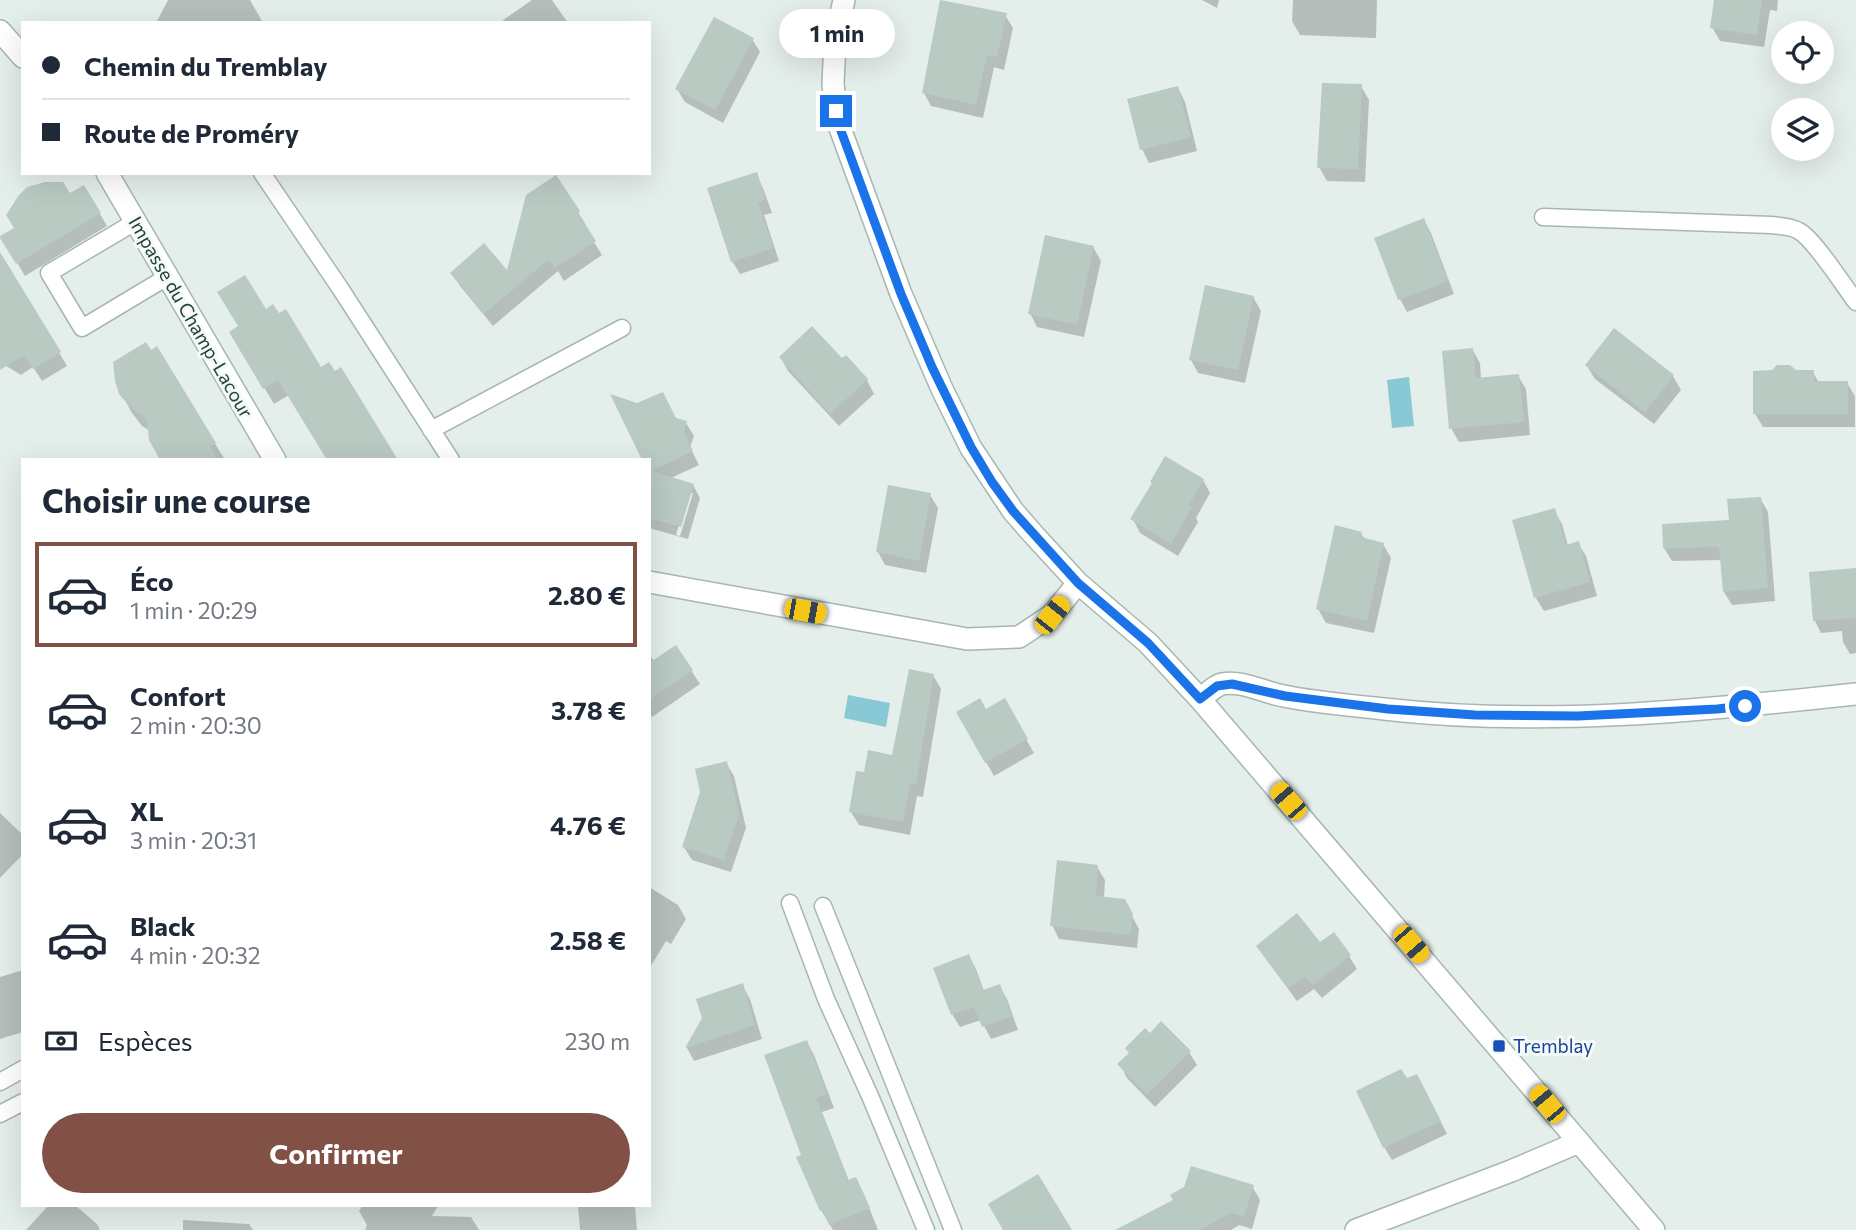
<!DOCTYPE html>
<html lang="fr">
<head>
<meta charset="utf-8">
<style>
  body { margin:0; font-family:Commissioner,sans-serif; background:#f2f2f3; color:#1f2937; height:100vh; display:flex; flex-direction:column; font-size:26px; white-space:nowrap }
  * { box-sizing:border-box; margin:0 }
  p { font-size:23px; color:#747a83 }
  .icon { flex:none; width:38px; height:38px; fill:none; stroke:currentColor; stroke-width:2; stroke-linecap:round; stroke-linejoin:round }
  .map { position:relative; flex:1; overflow:hidden }
  .side { position:absolute; left:21px; top:458px; width:630px; height:749px; display:flex; flex-direction:column; background:#fff; border-radius:0px; box-shadow:0 7px 28px #0002 }
  .side>* { flex:none }
  .hud { position:absolute; left:21px; top:21px; width:630px; height:154px; border-radius:0px; box-shadow:0 7px 28px #0002; display:grid; align-content:center; height:154px; padding:0 21px; background:#fff }
  .controls { position:absolute; left:1771px; top:21px; display:grid; gap:14px }
  .controls a { display:grid; place-items:center; width:63px; height:63px; border-radius:50%; background:#fff; box-shadow:0 7px 28px #0002; font-size:35px }
  .end { position:absolute; width:32px; height:32px; margin:-16px; border:9px solid #1a73e8; background:#fff; box-shadow:0 0 0 4px #fff }
  .from { border-radius:50% }
  .bubble { position:absolute; height:49px; border-radius:24px; background:#fff; box-shadow:0 7px 28px #0002; font-size:23px; font-weight:700; line-height:49px; text-align:center }
  .car { position:absolute; width:21px; height:42px; margin:-21px -10px; border-radius:9px; box-shadow:0 0 5px 2px #0007; background:linear-gradient(#f5c518 24%,#345 0 40%,#f5c518 0 76%,#345 0 86%,#f5c518 0) }
  .hud b { display:flex; align-items:center; gap:24px; height:66px; font-size:26px }
  .hud b+b { border-top:2px solid #e0e1e3 }
  .hud i { width:18px; height:18px; background:#1f2937 }
  ul { padding:0; list-style:none }
  li { display:flex; align-items:center; gap:21px; height:105px; margin:0 14px 10px; padding:0 7px; border:4px solid transparent; border-radius:0px }
  li div { flex:1 }
  li b { display:block; font-size:26px }
  li em { font-style:normal; font-weight:700 }
  li.current { border-color:#825145 }
  li>.icon { width:63px; height:63px; stroke-width:1.5 }
  h2 { padding:0 21px; font-size:32px; line-height:84px }
  .pay { display:flex; align-items:center; gap:18px; height:77px; padding:0 21px; font-size:26px }
  .pay p { margin-inline-start:auto }
  .cta { display:flex; gap:14px; margin-top:auto; padding:14px 21px }
  .cta a { flex:1; height:80px; border-radius:42px; background:#825145; color:#fff; font-size:28px; font-weight:700; line-height:80px; text-align:center }
  .map>svg:first-child { display:block }
  .water { fill:#89c9d6 }
  .shadow { fill:#0003; fill-rule:evenodd }
  .building { fill:#b9cac3 }
  .lines { fill:none; stroke-linecap:round; stroke-linejoin:round }
  .service-casing { stroke:#a6b7b2; stroke-width:19 }
  .minor-casing { stroke:#a6b7b2; stroke-width:24 }
  .tertiary-casing { stroke:#a6b7b2; stroke-width:24 }
  .service { stroke:#fff; stroke-width:16 }
  .minor { stroke:#fff; stroke-width:21 }
  .tertiary { stroke:#fff; stroke-width:21 }
  .route { stroke:#1a73e8; stroke-width:9 }
  .transit-dot { fill:#1a4fb4; stroke:#f5faf8; stroke-width:2.5 }
  .labels { text-anchor:middle; stroke-width:6; stroke-linejoin:round; paint-order:stroke }
  .street-label { font-size:19px; fill:#22423a; stroke:#f5faf8 }
  .transit-label { font-size:19px; fill:#164399; stroke:#f5faf8; text-anchor:start }
</style>
</head>
<body>
<div class="map">
<svg width="1856" height="1230" viewBox="0 0 1856 1230">
  <rect width="100%" height="100%" fill="#e4eeea"/>
  <path class="water" d="M1409,377L1414,426L1392,428L1387,380Z
    M848,695L890,703L886,727L844,718Z"/>
  <path class="shadow" d="M168,0H250L263,23H156Z
    M532,0H552L568,23H499Z
    M1202,0H1219L1217,8Z
    M1293,0H1377L1376,38L1300,35L1292,21Z
    M1716,0H1778L1777,11L1770,10L1764,47L1720,41L1712,27Z
    M1005,15L1013,28L1004,70L994,67L983,118L931,106L924,93Z
    M752,39L760,52L723,123L685,102L677,89Z
    M1361,86L1369,100L1365,182L1327,181L1319,167Z
    M1178,88L1185,102L1197,151L1149,163L1142,149Z
    M756,174L763,188L772,213L764,215L779,261L740,274L732,261Z
    M84,187L107,226L25,276L2,237Z
    M578,212L586,225L584,226L602,255L564,281L558,271L493,326L460,286L452,273H507Z
    M1424,220L1431,233L1454,294L1407,312L1400,299Z
    M1093,247L1101,261L1084,337L1037,327L1030,313Z
    M9,269L67,366L42,381L33,367L21,375L0,362V275Z
    M1253,297L1261,311L1245,383L1198,373L1191,360Z
    M265,312L321,370L334,373L340,369L396,460H329L289,395L274,404L231,332Z
    M157,348L225,460H161L155,449L150,431L142,426L132,413L121,393L150,352Z
    M1472,349L1480,363L1481,379L1518,376L1526,389L1530,435L1459,442L1451,428Z
    M781,358L841,361L867,380L874,394L839,426L788,371Z
    M1587,366L1673,376L1681,390L1654,424L1595,379Z
    M1795,372H1813L1819,383H1847L1855,396V427H1763L1755,414Z
    M613,397L686,423L694,436L690,447L699,465L671,478L693,485L700,498L688,539L649,528V460H644ZM689,493H693L680,536L676,535Z
    M1203,480L1210,493L1196,518L1198,522L1178,556L1140,533L1133,519Z
    M930,495L938,508L926,573L885,565L878,552Z
    M1760,498L1768,512L1775,601L1732,605L1724,592L1722,560L1672,561L1664,548L1731,521Z
    M1554,510L1562,524L1568,546L1578,543L1586,556L1597,596L1544,611L1536,598L1514,521Z
    M1361,533L1365,540L1383,544L1391,558L1374,633L1326,623L1318,609Z
    M1856,570V653L1850,654L1843,642L1842,631L1821,633L1815,621L1811,573Z
    M676,647L700,684L652,717L649,712V654L654,661Z
    M933,675L941,689L923,797L917,796L910,835L859,825L851,812L865,774L894,757Z
    M1004,701L1034,753L994,776L958,713L986,711Z
    M726,763L734,776L746,828L731,872L692,860L684,847Z
    M0,813L23,835V854L0,878Z
    M1097,867L1105,880L1104,899L1124,901L1139,929L1137,948L1059,939L1052,925Z
    M649,887L678,905L686,919L671,944L666,941L649,969Z
    M1320,945L1349,956L1357,969L1322,998L1314,989L1297,1001L1266,959Z
    M969,956L976,969L984,991L999,986L1007,999L1018,1030L991,1039L981,1020L960,1027L952,1014Z
    M23,970V1032L0,1039V977Z
    M742,985L750,999L762,1039L694,1061L687,1048L704,1018Z
    M807,1042L814,1055L834,1108L822,1112L849,1181L863,1192L878,1230H833L821,1210L803,1156Z
    M1189,1052L1197,1065L1155,1107L1127,1078L1120,1064Z
    M1406,1081L1424,1089L1447,1134L1392,1160L1384,1147Z
    M1252,1186L1260,1200L1252,1229L1239,1225L1231,1230H1163Z
    M48,1206H76L97,1224L100,1230H26Z
    M362,1206H438L432,1216L471,1217L479,1230H365L367,1225L359,1211Z
    M578,1206H635L637,1230H580Z
    M183,1220L249,1224L253,1230H183Z"/>
  <path class="building" d="M940,0L1007,13L997,57L987,55L976,105L922,93Z
    M1714,0H1762L1757,35L1710,28Z
    M714,17L754,38L715,110L675,89Z
    M1322,83L1362,84L1358,169L1317,168Z
    M1178,86L1191,137L1140,150L1127,99Z
    M757,172L766,199L758,202L773,248L731,262L707,188Z
    M556,175L580,211L578,213L596,241L555,268L549,259L484,314L450,273L484,243L507,270L526,195Z
    M45,182H63L70,193L84,185L101,213L16,264L0,238V236L14,228L6,215L19,195L27,187Z
    M1424,218L1448,281L1398,300L1374,238Z
    M1045,235L1094,246L1077,325L1028,314Z
    M0,252L61,352L33,369L24,355L0,370Z
    M245,275L266,309L273,304L279,313L286,309L321,367L329,362L335,371L341,367L398,460H327L278,380L263,389L229,332L238,326L217,292Z
    M1205,285L1254,296L1238,370L1189,360Z
    M812,326L842,358L846,355L868,379L830,414L779,357Z
    M1614,328L1674,375L1645,412L1585,365Z
    M146,342L151,350L157,346L216,443L210,447L218,460H160L149,440L147,419L130,407L119,394L115,381L113,362Z
    M1473,348L1476,378L1519,374L1524,422L1449,429L1442,351Z
    M1777,365H1790L1796,370H1814V381H1848V414H1753V371L1772,370Z
    M663,392L676,418L687,421L684,432L693,451L652,471L694,484L681,527L649,518V460H642L610,394L637,403Z
    M1165,456L1204,479L1189,505L1192,507L1171,544L1130,519L1152,483L1150,482Z
    M888,485L931,493L919,561L876,552Z
    M1761,497L1768,588L1723,592L1719,547L1663,548L1662,524L1729,520L1727,499Z
    M1555,508L1566,545L1579,541L1590,582L1534,598L1512,520Z
    M1335,525L1362,532L1361,537L1384,543L1367,621L1316,609Z
    M1856,568V618L1813,621L1809,572Z
    M676,645L693,670L649,700V663Z
    M909,669L934,674L916,784L910,783L903,822L849,812L856,771L864,772L868,750L892,755Z
    M980,698L986,709L1005,698L1028,739L985,763L956,712Z
    M727,761L739,814L724,860L682,847L700,792L695,769Z
    M1057,860L1098,865L1096,896L1125,899L1133,914L1130,935L1050,926Z
    M1297,913L1320,942L1334,932L1351,955L1313,985L1305,976L1288,988L1256,946Z
    M969,954L983,990L1000,984L1012,1016L982,1027L974,1007L951,1015L933,968Z
    M743,983L755,1025L685,1048L702,1018L696,999Z
    M1161,1021L1191,1051L1147,1095L1117,1064L1129,1053L1125,1048L1145,1028L1150,1033Z
    M807,1040L827,1094L816,1098L848,1180L856,1177L870,1208L829,1225L823,1210L820,1211L796,1157L801,1155L764,1055Z
    M1401,1069L1407,1078L1417,1074L1441,1121L1383,1148L1356,1091Z
    M1191,1166L1254,1185L1244,1217L1231,1213L1199,1230H1115L1173,1200L1170,1195L1184,1187Z
    M1038,1174L1072,1230H1003L988,1204Z"/>
  <g class="lines">
    <g class="service-casing">
      <path id="service" d="M262,173L340,288L451,460
        M1543,217L1771,225C1779,226 1791,226 1799,231C1814,239 1844,286 1856,302
        M135,222L49,273L82,328L167,277
        M431,430L622,328
        M790,903L826,999L870,1096L926,1230
        M823,906L953,1230
        M0,1082L23,1069
        M0,1114L23,1102"/>
    </g>
    <g class="minor-casing">
      <path id="minor" d="M844,0L835,41L833,84L837,120L901,294L942,389L971,448L1013,511L1033,534L1078,583L1148,643L1200,699L1579,1142
        M0,31L23,57
        M107,173L275,460
        M649,582L967,639L1019,637L1052,615L1078,583
        M1200,699C1207,694 1214,686 1222,684C1242,680 1265,693 1284,696C1317,703 1351,705 1384,709C1541,727 1700,711 1856,694"/>
    </g>
    <g class="tertiary-casing">
      <path id="tertiary" d="M1356,1230L1511,1171L1579,1142L1654,1230"/>
    </g>
    <use href="#service" class="service"/>
    <use href="#minor" class="minor"/>
    <use href="#tertiary" class="tertiary"/>
  </g>
  <g class="lines">
    <path class="route" d="M836,111L837,120L901,294L932,367L971,447L992,482L1013,511L1078,583L1148,643L1200,699L1217,686L1232,684L1285,696L1388,709L1475,715L1578,716L1717,709L1745,706"/>
  </g>
  <rect class="transit-dot" x="1492" y="1039" width="14" height="14" rx="3.5"/>
  <g class="labels">
    <g class="street-label">
      <text transform="translate(191 317) rotate(60)" y="7">Impasse du Champ-Lacour</text>
    </g>
    <g class="transit-label">
      <text x="1513" y="1053">Tremblay</text>
    </g>
  </g>
</svg>
<div class="controls">
<a><svg class="icon" aria-label="locate" viewBox="0 0 24 24"><circle cx="12" cy="12" r="6"/><path d="M12 2v4M12 18v4M2 12h4M18 12h4"/></svg></a>
<a><svg class="icon" aria-label="layers" viewBox="0 0 24 24"><path d="M12 4l9 5-9 5-9-5zM3 14l9 5 9-5"/></svg></a>
</div>
<i class="end from" style="left:1745px;top:706px"></i>
<i class="end" style="left:836px;top:111px"></i>
<div class="bubble" style="left:779px;top:9px;width:116px">1 min</div>
<i class="car" style="left:805px;top:611px;rotate:100deg"></i>
<i class="car" style="left:1052px;top:615px;rotate:39deg"></i>
<i class="car" style="left:1288px;top:801px;rotate:319deg"></i>
<i class="car" style="left:1411px;top:944px;rotate:139deg"></i>
<i class="car" style="left:1547px;top:1104px;rotate:320deg"></i>
<div class="hud">
<b><i class="from"></i>Chemin du Tremblay</b>
<b><i></i>Route de Proméry</b>
</div>
<section class="side">
<h2>Choisir une course</h2>
<ul>
<li class="current"><svg class="icon" aria-label="car" viewBox="0 0 24 24"><path d="M5 17H2v-5l4-1 3-4h7l3 4 3 1v5h-3M9 17h6M6 11h13"/><circle cx="7" cy="17" r="2"/><circle cx="17" cy="17" r="2"/></svg><div><b>Éco</b><p>1 min · 20:29</p></div><em>2.80 €</em></li>
<li><svg class="icon" aria-label="car" viewBox="0 0 24 24"><path d="M5 17H2v-5l4-1 3-4h7l3 4 3 1v5h-3M9 17h6M6 11h13"/><circle cx="7" cy="17" r="2"/><circle cx="17" cy="17" r="2"/></svg><div><b>Confort</b><p>2 min · 20:30</p></div><em>3.78 €</em></li>
<li><svg class="icon" aria-label="car" viewBox="0 0 24 24"><path d="M5 17H2v-5l4-1 3-4h7l3 4 3 1v5h-3M9 17h6M6 11h13"/><circle cx="7" cy="17" r="2"/><circle cx="17" cy="17" r="2"/></svg><div><b>XL</b><p>3 min · 20:31</p></div><em>4.76 €</em></li>
<li><svg class="icon" aria-label="car" viewBox="0 0 24 24"><path d="M5 17H2v-5l4-1 3-4h7l3 4 3 1v5h-3M9 17h6M6 11h13"/><circle cx="7" cy="17" r="2"/><circle cx="17" cy="17" r="2"/></svg><div><b>Black</b><p>4 min · 20:32</p></div><em>2.58 €</em></li>
</ul>
<div class="pay"><svg class="icon" aria-label="cash" viewBox="0 0 24 24"><path d="M3 7h18v10H3z"/><circle cx="12" cy="12" r="2"/></svg>Espèces<p>230 m</p></div>
<div class="cta"><a>Confirmer</a></div>
</section>
</div>
</body>
</html>
